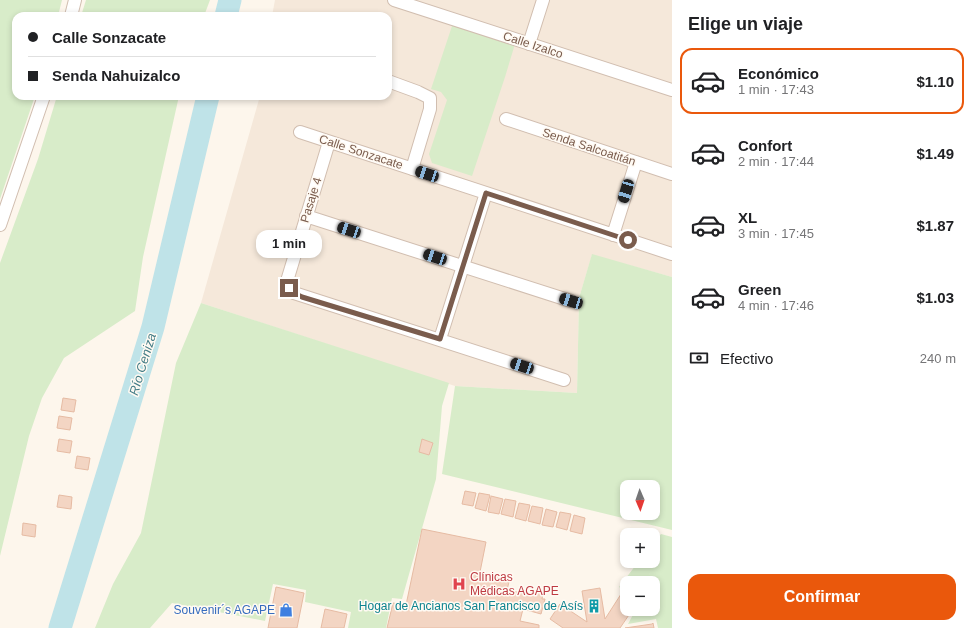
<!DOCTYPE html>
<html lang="es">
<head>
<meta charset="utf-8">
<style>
  body { margin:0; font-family:Helvetica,sans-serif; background:#f6f6f6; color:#202124; height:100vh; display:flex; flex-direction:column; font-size:15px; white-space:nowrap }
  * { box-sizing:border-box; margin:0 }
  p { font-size:13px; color:#757577 }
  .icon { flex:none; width:22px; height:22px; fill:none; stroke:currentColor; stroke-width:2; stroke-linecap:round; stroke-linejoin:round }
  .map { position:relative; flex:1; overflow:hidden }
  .sheet { display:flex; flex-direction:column; background:#fff; width:300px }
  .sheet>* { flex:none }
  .hud { position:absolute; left:12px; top:12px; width:380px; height:88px; border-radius:12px; box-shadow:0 2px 6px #0003; display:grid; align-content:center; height:88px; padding:0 16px; background:#fff }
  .needle { width:26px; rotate:178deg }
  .fabs { position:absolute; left:620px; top:480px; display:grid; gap:8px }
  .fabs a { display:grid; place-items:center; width:40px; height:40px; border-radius:8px; background:#fff; box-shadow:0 2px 6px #0003; font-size:20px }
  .end { position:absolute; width:18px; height:18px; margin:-9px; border:5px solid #7a5c4d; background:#fff; box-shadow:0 0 0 2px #fff }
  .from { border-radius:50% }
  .bubble { position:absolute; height:28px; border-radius:12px; background:#fff; box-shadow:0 2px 6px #0003; font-size:13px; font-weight:600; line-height:28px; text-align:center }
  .car { position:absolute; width:12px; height:24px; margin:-12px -6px; border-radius:5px; box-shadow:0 0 3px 1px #0007; background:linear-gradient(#222 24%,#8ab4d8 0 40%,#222 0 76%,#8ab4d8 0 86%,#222 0) }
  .hud b { display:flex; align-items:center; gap:14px; height:38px; font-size:15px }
  .hud b+b { border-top:1px solid #e0e0e0 }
  .hud i { width:10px; height:10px; background:#202124 }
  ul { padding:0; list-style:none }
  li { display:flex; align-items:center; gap:12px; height:66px; margin:0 8px 6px; padding:0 8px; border:2px solid transparent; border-radius:12px }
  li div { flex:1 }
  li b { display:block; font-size:15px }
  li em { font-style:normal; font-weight:600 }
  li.active { border-color:#ea580c }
  li>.icon { width:36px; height:36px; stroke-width:1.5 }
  h2 { padding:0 16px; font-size:18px; line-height:48px }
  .pay { display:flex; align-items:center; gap:10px; height:44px; padding:0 16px; font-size:15px }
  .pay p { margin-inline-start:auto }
  .primary-button { display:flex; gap:8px; margin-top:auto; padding:8px 16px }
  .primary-button a { flex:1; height:46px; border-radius:12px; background:#ea580c; color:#fff; font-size:16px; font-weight:600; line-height:46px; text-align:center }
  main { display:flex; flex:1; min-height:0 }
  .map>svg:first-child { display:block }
  .residential { fill:#f5e8da }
  .green { fill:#d8ecc9; fill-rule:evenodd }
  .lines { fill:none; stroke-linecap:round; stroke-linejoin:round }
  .river { stroke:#bfe3e8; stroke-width:23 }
  .building { fill:#f3d5c3; stroke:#e6bba3 }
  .minor-casing { stroke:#d1beb0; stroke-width:14 }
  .minor { stroke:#fff; stroke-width:12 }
  .route { stroke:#7a5c4d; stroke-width:5 }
  .labels { text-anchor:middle; stroke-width:3; stroke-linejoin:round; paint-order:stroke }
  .street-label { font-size:12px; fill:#7a5c4d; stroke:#fffaf3 }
  .health-label { font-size:12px; fill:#be3a42; stroke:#fffaf3; text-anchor:start }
  .culture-label { font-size:12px; fill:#0d838f; stroke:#fffaf3; text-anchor:end }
  .shop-label { font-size:12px; fill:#366cbe; stroke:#fffaf3; text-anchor:end }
  .water-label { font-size:13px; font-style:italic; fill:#437c86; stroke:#fffaf3 }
</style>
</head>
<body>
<main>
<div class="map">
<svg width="672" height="628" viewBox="0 0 672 628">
  <rect width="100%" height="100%" fill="#fdf6ec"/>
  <path class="residential" d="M275,0H672V277L592,255L579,298L577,393L455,386L201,303L260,96H388V16H272Z"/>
  <path class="green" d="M0,0H62L58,16H16V96H35L0,199Z
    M86,0H210L204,16H81Z
    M453,23L515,44L505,77L472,176L432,163L429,154L447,100L441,92L431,89Z
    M57,96H179L143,257L135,311L64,358L42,398L29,436L0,556V263L38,159Z
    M592,254L672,277V530L442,474L455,386L577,393L579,298ZM627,487H653V513H627Z
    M201,303L449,383L442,406L436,479L402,599L392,598L386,628H348L351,612L305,602L306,590L273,584L265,621L172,603L150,628H95L113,584L141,533L176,363Z
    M661,534L672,537V628H658L656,619L628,624L636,609H653V583H627V592L619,587L639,561H653V544Z"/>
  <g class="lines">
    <path class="river" d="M226,16L230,0
      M60,628L153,327L208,96"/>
  </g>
  <path class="building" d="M63,398L76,400L74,412L61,410Z
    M59,416L72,418L70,430L57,428Z
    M59,439L72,441L70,453L57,451Z
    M422,439L433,443L429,455L419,452Z
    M77,456L90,458L88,470L75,468Z
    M465,491L476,493L473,506L462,504Z
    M479,493L490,495L486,511L475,508Z
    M59,495L72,497L71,509L57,507Z
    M491,496L503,499L499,514L488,512Z
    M505,499L516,501L513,517L501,514Z
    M519,503L530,505L526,521L515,518Z
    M532,506L543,508L540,524L528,521Z
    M546,509L557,512L553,527L542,525Z
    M560,512L571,514L567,530L556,527Z
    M574,515L585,518L582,534L570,531Z
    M23,523L36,525L35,537L22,535Z
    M422,529L486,542L480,572L510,578L507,590L530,595L532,590L543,593L542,599H545L541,614L523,609L520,621L539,625V628H387L393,603L406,605Z
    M276,587L304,593L297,628H268Z
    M600,588L605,619L623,591L627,594V609H633L620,628H563L550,619L560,604L587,622L582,591Z
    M325,609L347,614L344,628H321Z
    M653,623L654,628H625L652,624Z"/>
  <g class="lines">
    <g class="minor-casing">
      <path id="minor" d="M394,0L672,90
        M71,16L75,0
        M529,44L543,0
        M388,81L418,92L430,98V109L412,169
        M506,119L672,174
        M300,132L672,254
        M329,142L287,281L289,288L294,293L564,380
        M306,216L571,301
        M0,225L44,96
        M613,235L636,162
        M440,339L486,193"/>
    </g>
    <use href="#minor" class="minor"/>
  </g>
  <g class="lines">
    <path class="route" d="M289,288L294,293L302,297L440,339L486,193L628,240"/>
  </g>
  <defs>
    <g id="hospital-bare" transform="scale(1.08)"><path d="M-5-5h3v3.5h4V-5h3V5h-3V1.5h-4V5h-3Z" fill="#e0444e" stroke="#fffaf3" stroke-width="2.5" paint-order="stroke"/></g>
    <g id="building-bare" transform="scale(1.08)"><path d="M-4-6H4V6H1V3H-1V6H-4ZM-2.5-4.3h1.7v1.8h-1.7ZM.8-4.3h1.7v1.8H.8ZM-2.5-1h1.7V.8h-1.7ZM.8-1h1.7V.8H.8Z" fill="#0f9aa8" stroke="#fffaf3" stroke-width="2.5" paint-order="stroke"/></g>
    <g id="shop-bare" transform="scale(1.08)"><path d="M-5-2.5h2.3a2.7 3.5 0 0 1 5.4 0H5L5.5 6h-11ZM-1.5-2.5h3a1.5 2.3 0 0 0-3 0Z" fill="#3f7fe0" stroke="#fffaf3" stroke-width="2.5" paint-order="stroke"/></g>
  </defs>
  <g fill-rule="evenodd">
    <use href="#hospital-bare" x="459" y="584"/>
    <use href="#building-bare" x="594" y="606"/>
    <use href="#shop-bare" x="286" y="610"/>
  </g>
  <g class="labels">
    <g class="street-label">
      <text transform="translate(533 45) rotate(18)" y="4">Calle Izalco</text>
      <text transform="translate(589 147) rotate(18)" y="4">Senda Salcoatitán</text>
      <text transform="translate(361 152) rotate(18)" y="4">Calle Sonzacate</text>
      <text transform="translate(311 200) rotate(-73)" y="4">Pasaje 4</text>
    </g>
    <g class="health-label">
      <text x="470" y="581">Clínicas<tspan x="470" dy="14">Médicas AGAPE</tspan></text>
    </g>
    <g class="culture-label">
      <text x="583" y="610">Hogar de Ancianos San Francisco de Asís</text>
    </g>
    <g class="shop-label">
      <text x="275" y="614">Souvenir´s AGAPE</text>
    </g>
    <g class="water-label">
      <text transform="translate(142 364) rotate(-73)" y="5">Río Ceniza</text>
    </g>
  </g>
</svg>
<div class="fabs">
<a><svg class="needle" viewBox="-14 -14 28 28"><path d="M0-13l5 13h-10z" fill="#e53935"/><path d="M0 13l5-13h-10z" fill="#757577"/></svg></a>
<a>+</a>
<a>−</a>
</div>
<i class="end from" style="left:628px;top:240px"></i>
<i class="end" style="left:289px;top:288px"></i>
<div class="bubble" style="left:256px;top:230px;width:66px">1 min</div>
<i class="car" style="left:427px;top:174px;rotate:288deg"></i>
<i class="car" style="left:626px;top:191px;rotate:197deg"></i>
<i class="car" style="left:349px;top:230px;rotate:288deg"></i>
<i class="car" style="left:435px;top:257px;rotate:288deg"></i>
<i class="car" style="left:571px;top:301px;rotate:287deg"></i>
<i class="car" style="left:522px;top:366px;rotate:288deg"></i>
<div class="hud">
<b><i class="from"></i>Calle Sonzacate</b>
<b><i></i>Senda Nahuizalco</b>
</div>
</div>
<section class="sheet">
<h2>Elige un viaje</h2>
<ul>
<li class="active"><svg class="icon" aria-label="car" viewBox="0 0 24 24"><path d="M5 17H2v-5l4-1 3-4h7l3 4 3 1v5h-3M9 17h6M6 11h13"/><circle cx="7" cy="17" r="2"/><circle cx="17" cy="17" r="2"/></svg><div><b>Económico</b><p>1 min · 17:43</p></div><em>$1.10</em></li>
<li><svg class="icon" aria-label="car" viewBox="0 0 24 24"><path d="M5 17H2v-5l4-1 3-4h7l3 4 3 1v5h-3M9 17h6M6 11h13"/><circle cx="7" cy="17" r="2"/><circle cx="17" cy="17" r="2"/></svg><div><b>Confort</b><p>2 min · 17:44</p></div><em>$1.49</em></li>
<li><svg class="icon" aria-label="car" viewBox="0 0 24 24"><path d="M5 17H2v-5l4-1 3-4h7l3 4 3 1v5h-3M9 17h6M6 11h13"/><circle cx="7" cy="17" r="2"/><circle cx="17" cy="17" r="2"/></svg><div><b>XL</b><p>3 min · 17:45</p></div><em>$1.87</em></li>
<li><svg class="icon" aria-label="car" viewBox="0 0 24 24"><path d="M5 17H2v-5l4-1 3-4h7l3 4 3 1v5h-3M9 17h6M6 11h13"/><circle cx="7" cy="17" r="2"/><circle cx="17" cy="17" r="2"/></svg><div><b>Green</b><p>4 min · 17:46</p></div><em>$1.03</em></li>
</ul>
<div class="pay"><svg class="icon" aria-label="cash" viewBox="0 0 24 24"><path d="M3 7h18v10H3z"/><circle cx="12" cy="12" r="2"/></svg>Efectivo<p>240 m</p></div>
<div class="primary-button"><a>Confirmar</a></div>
</section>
</main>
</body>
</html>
